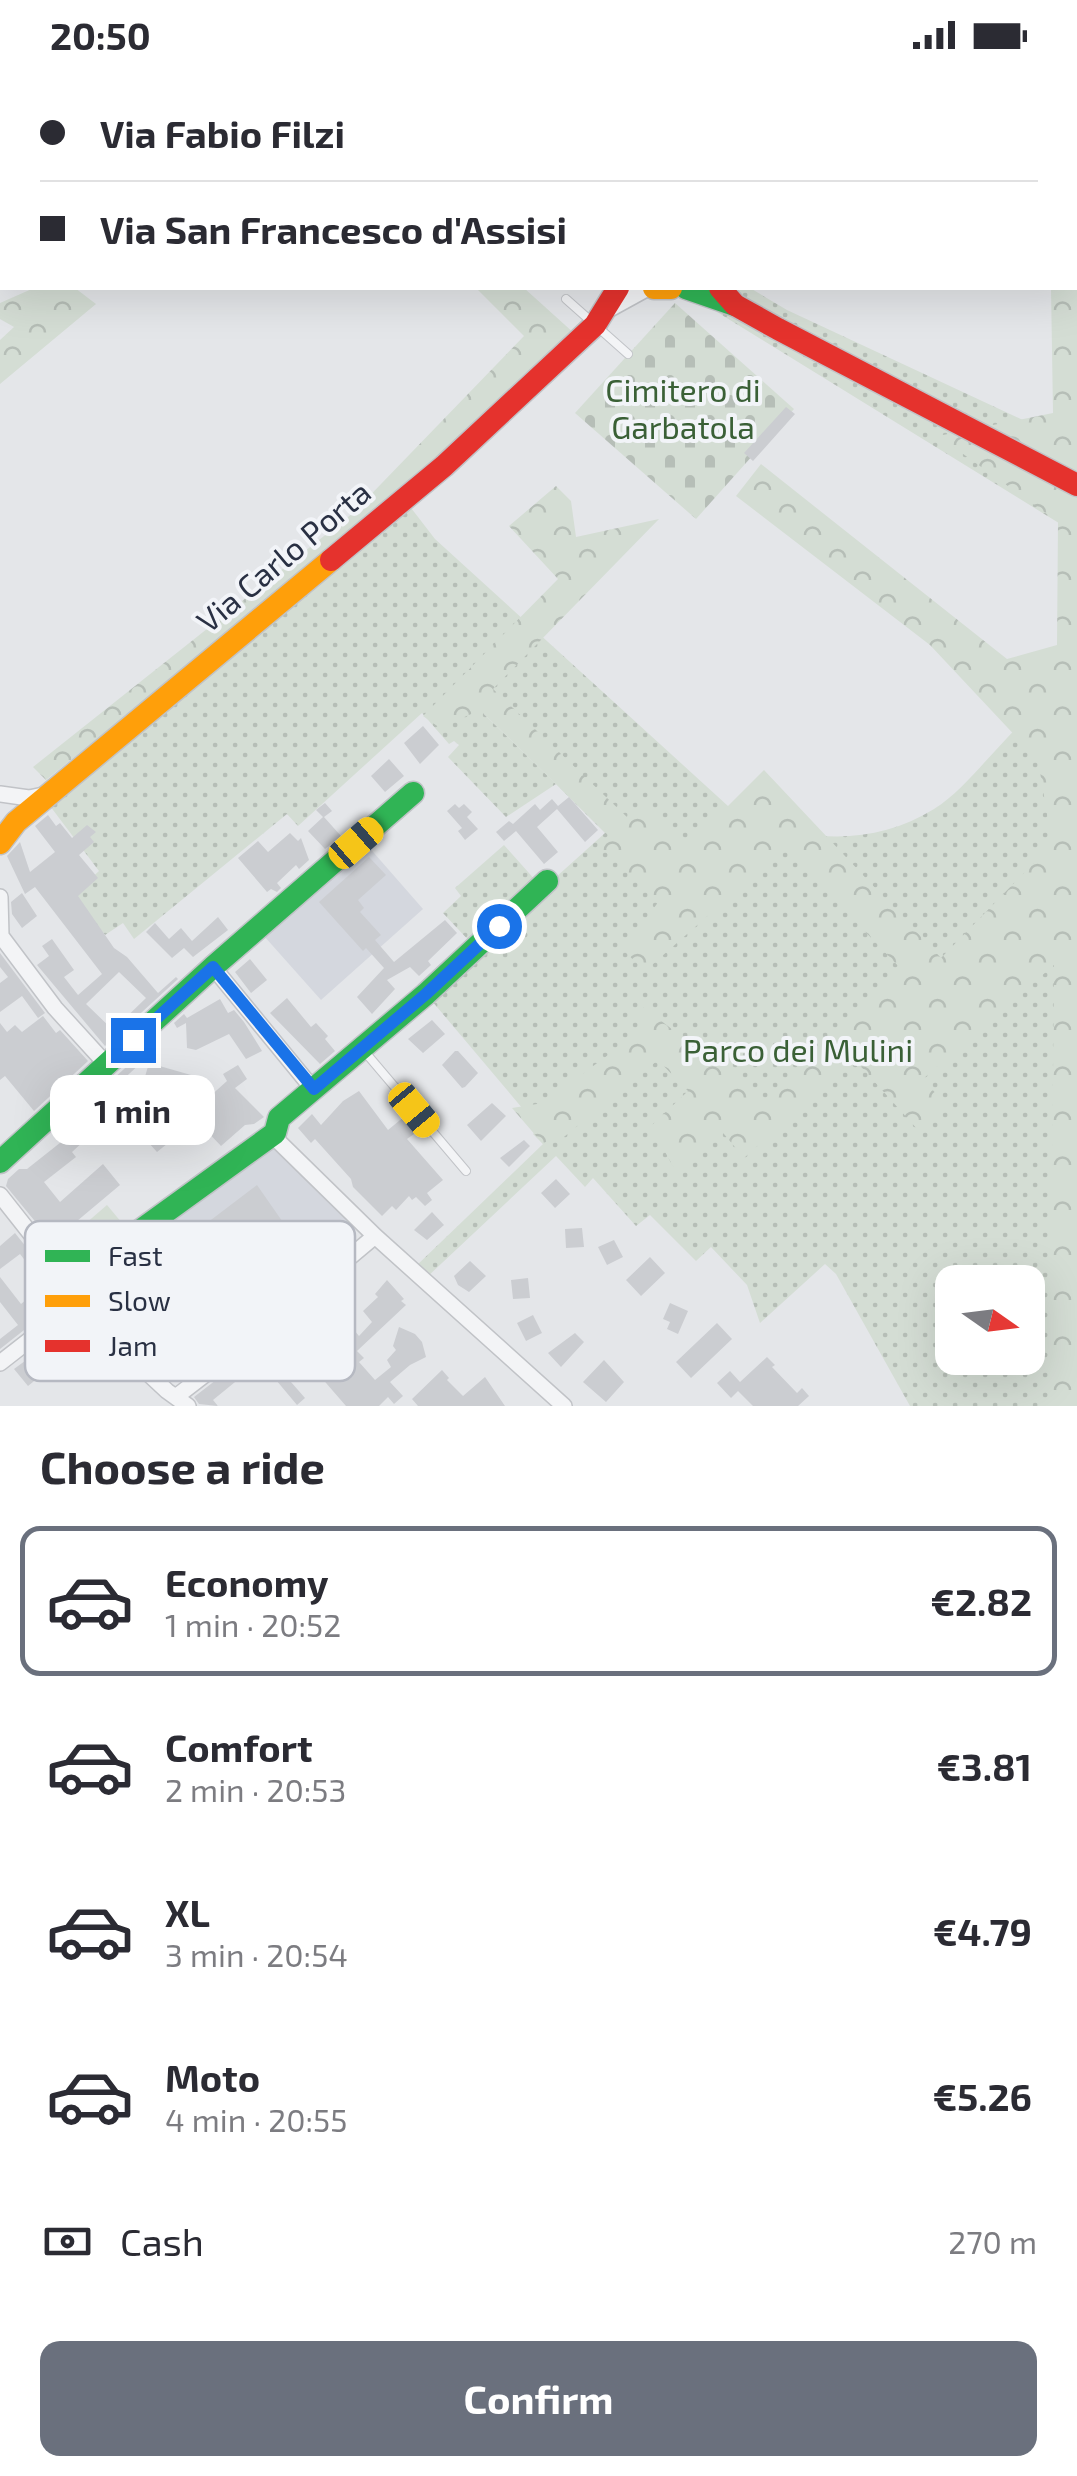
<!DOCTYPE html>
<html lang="en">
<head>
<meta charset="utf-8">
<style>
  body { margin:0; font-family:"Exo 2",sans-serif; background:#f2f2f3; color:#2b2b33; height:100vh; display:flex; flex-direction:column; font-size:38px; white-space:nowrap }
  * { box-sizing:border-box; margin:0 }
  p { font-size:32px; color:#7c7c81 }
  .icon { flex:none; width:55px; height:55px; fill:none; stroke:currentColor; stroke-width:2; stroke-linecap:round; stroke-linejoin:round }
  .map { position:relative; height:1336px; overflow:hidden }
  .panel { display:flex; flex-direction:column; background:#fff; flex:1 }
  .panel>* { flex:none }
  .top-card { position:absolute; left:0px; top:0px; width:1078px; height:220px; box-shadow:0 10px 40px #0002; display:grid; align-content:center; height:220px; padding:0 40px; background:#fff }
  .needle { width:65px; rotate:104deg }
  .buttons { position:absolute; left:935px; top:1195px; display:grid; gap:20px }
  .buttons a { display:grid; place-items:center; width:110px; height:110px; border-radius:20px; background:#fff; box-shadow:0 10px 40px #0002; font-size:50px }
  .end { position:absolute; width:45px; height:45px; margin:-22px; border:12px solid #1a73e8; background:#fff; box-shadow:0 0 0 5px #fff }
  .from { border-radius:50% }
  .bubble { position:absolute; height:70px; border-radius:20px; background:#fff; box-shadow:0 10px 40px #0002; font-size:32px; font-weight:700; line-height:70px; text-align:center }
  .car { position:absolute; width:30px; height:60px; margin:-30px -15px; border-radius:12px; box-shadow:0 0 8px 2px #0007; background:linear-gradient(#f5c518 24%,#345 0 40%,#f5c518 0 76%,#345 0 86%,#f5c518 0) }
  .top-card b { display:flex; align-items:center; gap:35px; height:95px; font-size:38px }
  .top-card b+b { border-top:2px solid #e1e1e2 }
  .top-card i { width:25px; height:25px; background:#2b2b33 }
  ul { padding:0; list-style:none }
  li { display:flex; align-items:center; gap:30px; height:150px; margin:0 20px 15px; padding:0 20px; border:5px solid transparent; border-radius:20px }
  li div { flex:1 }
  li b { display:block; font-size:38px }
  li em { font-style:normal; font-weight:700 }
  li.active { border-color:#6a707d }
  li>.icon { width:90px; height:90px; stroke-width:1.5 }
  h2 { padding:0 40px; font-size:45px; line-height:120px }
  .pay { display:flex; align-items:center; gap:25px; height:110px; padding:0 40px; font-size:38px }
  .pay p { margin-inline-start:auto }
  .cta { display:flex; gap:20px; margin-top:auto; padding:20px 40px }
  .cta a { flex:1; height:115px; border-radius:20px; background:#6a707d; color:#fff; font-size:40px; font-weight:700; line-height:115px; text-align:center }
  .status { display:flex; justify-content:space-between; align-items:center; height:70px; padding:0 50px; background:#fff; direction:ltr }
  .status svg { height:28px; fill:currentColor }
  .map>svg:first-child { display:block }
  .built { fill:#d4d7de }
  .grass { fill:url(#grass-dots); fill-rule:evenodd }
  .forest { fill:url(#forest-crowns) }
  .cemetery { fill:url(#cemetery-stones) }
  .garden { fill:#d4ddd4 }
  .building { fill:#cbcdd1; fill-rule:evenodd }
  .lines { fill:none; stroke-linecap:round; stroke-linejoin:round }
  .lane-casing { stroke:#c1c3c7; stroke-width:10 }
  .street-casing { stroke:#c1c3c7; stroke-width:18 }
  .fast-casing { stroke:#c1c3c7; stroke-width:25 }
  .slow-casing { stroke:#c1c3c7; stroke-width:25 }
  .jam-casing { stroke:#c1c3c7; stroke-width:25 }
  .lane { stroke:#f3f4f6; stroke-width:8 }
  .street { stroke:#f3f4f6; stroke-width:15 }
  .fast { stroke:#30b455; stroke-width:22 }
  .slow { stroke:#ff9f0a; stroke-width:22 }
  .jam { stroke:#e5322d; stroke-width:22 }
  .route { stroke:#1a73e8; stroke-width:12 }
  .labels { text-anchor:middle; stroke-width:8; stroke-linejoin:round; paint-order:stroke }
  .park-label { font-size:32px; fill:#3a6036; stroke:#f2f4f8 }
  .street-label { font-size:32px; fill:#293043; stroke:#f2f4f8 }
  .key { fill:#f2f4f8; stroke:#b6b9c2; stroke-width:2.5 }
  .key-label { font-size:28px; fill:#293043 }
</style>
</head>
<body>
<div class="status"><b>20:50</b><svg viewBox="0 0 49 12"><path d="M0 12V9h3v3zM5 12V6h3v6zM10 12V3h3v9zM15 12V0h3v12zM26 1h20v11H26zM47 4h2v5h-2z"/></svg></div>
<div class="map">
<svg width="1077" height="1336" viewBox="0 0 1077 1336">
  <defs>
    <pattern id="grass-dots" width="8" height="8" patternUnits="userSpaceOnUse" patternTransform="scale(2.5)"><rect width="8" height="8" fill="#d4ddd4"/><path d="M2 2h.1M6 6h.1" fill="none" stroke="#b6beb7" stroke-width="1.8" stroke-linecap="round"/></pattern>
    <pattern id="forest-crowns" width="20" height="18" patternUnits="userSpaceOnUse" patternTransform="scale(2.5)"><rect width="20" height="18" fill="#d4ddd4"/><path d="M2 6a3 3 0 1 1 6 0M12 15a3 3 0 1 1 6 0" fill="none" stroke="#b6beb7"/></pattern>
    <pattern id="cemetery-stones" width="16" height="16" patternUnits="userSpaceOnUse" patternTransform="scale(2.5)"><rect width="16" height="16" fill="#d4ddd4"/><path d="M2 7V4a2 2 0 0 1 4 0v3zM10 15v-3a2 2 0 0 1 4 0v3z" fill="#b6beb7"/></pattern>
  </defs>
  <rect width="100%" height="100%" fill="#e4e6e9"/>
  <path class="built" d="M367,775L423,839L321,930L264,866Z
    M261,1075L277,1077L355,1157V1167L249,1251L156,1153Z"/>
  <path class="grass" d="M1077,144V1336H910L836,1204L825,1194L760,1253L747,1215L711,1177L696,1191L650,1145L636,1156L593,1108L585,1117L556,1086L426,1208L414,1198L543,1074L533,1064L539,1058L426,924L605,763L560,718L562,715L495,633L484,644L556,714L506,747L448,687L459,675L454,671L449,674L422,643L298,756L287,744L134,869L123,853L105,865L73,825L99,801L47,732L408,434L435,469L728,736C791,773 870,779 934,739C958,724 976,701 995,681C1022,652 1048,624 1075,596V463L717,242L737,218H750L787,240L1072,373ZM952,1212H1028V1288H952Z
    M504,775L537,812L472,874L443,843L461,826L455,818Z"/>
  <path class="forest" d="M1047,0H1077V1336H1050L1054,895L923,1009L946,1035L918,1060L855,990L744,1088L719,1058L676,1102L651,1056L688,1021L658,990L559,1071L554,1066L543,1074L512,1038L543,1033L642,960L635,946L643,937L767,1032L902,900L785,778L645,901L623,880L659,831L599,776L609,766L480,640L440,658L423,646L558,509L509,456L556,416L571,431L576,467L659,449L493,619L628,748L647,733L687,777L764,700L941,888L1052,774L1038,690L930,575L736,426L761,394L1007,589L1057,575L1058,452L938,366L1053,343L1051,218H1075V2Z
    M34,218H75L96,234L0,314V270L14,257L0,249V233Z
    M476,218H524L575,264L415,413L46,710L33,697L353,443L524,266Z"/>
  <path class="cemetery" d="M675,233L794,339L696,449L575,343Z"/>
  <path class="garden" d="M107,1135L122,1153L92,1179L77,1161Z"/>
  <path class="building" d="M786,337L795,344L753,391L744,383Z
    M423,656L439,675L420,694L404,673Z
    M389,689L404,706L385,722L371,706Z
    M569,727L598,760L585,772L557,739L537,757L558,782L544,794L516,761L504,771L496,762L509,751L513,754L535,734L540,740L552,729L558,736Z
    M325,733L332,741L324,747L341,766L325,779L308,761L323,747L316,740Z
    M455,734L459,738L464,734L472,742L467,747L478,759L465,770L458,761L462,758L447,741Z
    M48,745L56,756L60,753L72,768L87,755L96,762L90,767L94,772L79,785L98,808L78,826L114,878L127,887L158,923L176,907L178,909L105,976L37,895L49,886L42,876L52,869L74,900L64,907L78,925L102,904L35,817L25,824L7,786L20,772L30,802L55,782L35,756ZM119,902L146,928L113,960L86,934Z
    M290,763L298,771L301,768L309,790L299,799L296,795L277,813L281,818L277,822L271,819L267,822L238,788L258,771L268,782Z
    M369,787L386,805L358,830L364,838L360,842L381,865L375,870L394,892L445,850L457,863L428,891L431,895L419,906L410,897L387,910L395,919L372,944L357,927L384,898L366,878L363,881L319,832Z
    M22,823L37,846L22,858L12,844L11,832Z
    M218,847L228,860L193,887L184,878L172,888L146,862L155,853L169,869L181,858L192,871Z
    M0,883L45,943L38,948L22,926L0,942V913L8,907L0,897Z
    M250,889L267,910L251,923L235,902Z
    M287,928L311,957L316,953L328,966L325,969L335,981L320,994L270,943Z
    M220,929L228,943L234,940L244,952L262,981L246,989L229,964L196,980L187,978L186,953L177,958L174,953L184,944L187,948Z
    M43,946L56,963L60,960L88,991L34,1041L5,1006L0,1010V953L7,962L15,955L22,962Z
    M432,950L445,964L423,983L408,969Z
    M455,981H458L478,1003L465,1017L462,1018L442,995Z
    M135,989L143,991L116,1016L153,1054L190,1024L144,1010L149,993L205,1009L198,1037L227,1011L223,1004L238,995L247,1009L235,1018L264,1047L254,1054L245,1055L221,1076L201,1055L182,1070L178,1065L157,1082L110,1030L78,1060L68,1050Z
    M359,1021L388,1060L405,1046L418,1061L407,1069L443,1110L427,1123L432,1130L425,1136L416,1127L412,1130L409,1126L396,1140L392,1136L382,1146L353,1117L351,1109L315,1069L311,1073L298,1058L312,1044L321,1055L343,1031Z
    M492,1033L506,1046L481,1071L467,1055Z
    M75,1061L85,1070L72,1082L76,1087L44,1112L60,1132L103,1094L120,1115L52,1172L6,1116L8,1109L19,1099H27Z
    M524,1070L530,1076L509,1097L500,1088Z
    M556,1109L570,1124L555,1138L541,1123Z
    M257,1115L296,1171L281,1182L289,1194L247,1224L217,1184L222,1181L203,1156Z
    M432,1142L444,1155L427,1170L414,1160Z
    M582,1158L584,1177L566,1178L565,1159Z
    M15,1163L54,1212L58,1222L66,1227L0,1279V1269L18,1255L0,1232V1207L21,1234L44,1215L20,1184L0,1199V1176Z
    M614,1170L623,1187L607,1195L598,1177Z
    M650,1187L665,1203L641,1226L626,1210Z
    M470,1191L486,1206L469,1222L458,1215L454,1206Z
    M528,1208L530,1228L513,1229L511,1210Z
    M387,1210L404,1229L401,1231L406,1235L357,1281L364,1288L359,1292L375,1310L391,1297L387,1290L396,1280L393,1276L399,1257L415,1264L422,1272L426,1287L410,1295L390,1312L403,1326L394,1334L388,1327L379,1336H346L313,1298L291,1312L305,1328L297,1335L271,1304L261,1312L251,1299L213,1330L218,1336L199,1334L194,1327L238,1293L240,1296L262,1281L266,1286L301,1259L295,1250L314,1235L322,1245L334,1236L359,1266L372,1252L363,1241L378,1227L375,1224Z
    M670,1233L688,1241L678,1264L667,1259L670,1252L663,1249Z
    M80,1245L114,1287L109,1291L96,1278L63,1305L55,1294L28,1316L14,1299L74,1255L71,1252Z
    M533,1245L542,1263L526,1271L517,1253Z
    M717,1253L732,1269L691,1308L676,1292Z
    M575,1263L584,1272L561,1297L548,1283Z
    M142,1269L179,1307L174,1312L135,1276Z
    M767,1287L775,1295L772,1297L797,1323L802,1318L809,1326L798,1336H753L738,1321L731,1328L717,1313L730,1301L740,1312Z
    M604,1290L624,1312L606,1332L583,1312Z
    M442,1300L449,1308L447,1310L463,1326L485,1307L505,1336H418L412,1329Z"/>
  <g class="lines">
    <g class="lane-casing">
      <path id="lane" d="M566,229L628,284
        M365,982L466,1101"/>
    </g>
    <g class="street-casing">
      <path id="street" d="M381,0L382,2
        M848,2L850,0
        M0,118L2,117
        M608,240L648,218
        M0,724L29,728L48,724
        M0,827L1,866L55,938L106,994
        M213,897L313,1019
        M275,1063L279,1072L375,1166L564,1336
        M0,1125L121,1278L167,1321L188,1336
        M0,1293L82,1229
        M177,1326L269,1255L375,1166"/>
    </g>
    <g class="fast-casing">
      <path id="fast" d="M686,218L735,235
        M0,1092L213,897L413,723
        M69,1212L275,1063L279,1048L426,924L547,811"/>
    </g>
    <g class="slow-casing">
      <path id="slow" d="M402,0L406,2
        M654,218H671
        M0,773L16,752L331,490"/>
    </g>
    <g class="jam-casing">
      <path id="jam" d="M720,218L735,235L778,259L1077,415
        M331,490L444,396L595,255L618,218"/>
    </g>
    <use href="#lane" class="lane"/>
    <use href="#street" class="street"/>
    <use href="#fast" class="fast"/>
    <use href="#slow" class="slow"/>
    <use href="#jam" class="jam"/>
  </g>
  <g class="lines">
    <path class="route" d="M133,970L213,897L314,1019L426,924L499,856"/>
  </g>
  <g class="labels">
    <g class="park-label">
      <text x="683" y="332">Cimitero di<tspan x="683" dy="37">Garbatola</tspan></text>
      <text x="798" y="992">Parco dei Mulini</text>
    </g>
    <g class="street-label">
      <text transform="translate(284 487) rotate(-40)" y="11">Via Carlo Porta</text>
    </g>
  </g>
  <rect x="25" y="1151" width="330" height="160" rx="15" class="key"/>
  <rect x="45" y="1180" width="45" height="12" fill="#30b455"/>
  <rect x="45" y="1225" width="45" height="12" fill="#ff9f0a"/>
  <rect x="45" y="1270" width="45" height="12" fill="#e5322d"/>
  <g class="key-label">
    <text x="108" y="1196">Fast</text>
    <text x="108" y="1241">Slow</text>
    <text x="108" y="1286">Jam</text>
  </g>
</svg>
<div class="buttons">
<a><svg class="needle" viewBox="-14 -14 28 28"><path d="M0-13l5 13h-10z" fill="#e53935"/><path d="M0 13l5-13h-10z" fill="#7c7c81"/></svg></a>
</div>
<i class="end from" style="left:499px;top:856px"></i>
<i class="end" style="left:133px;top:970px"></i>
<div class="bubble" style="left:50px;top:1005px;width:165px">1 min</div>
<i class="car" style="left:356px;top:773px;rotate:49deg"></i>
<i class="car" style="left:414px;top:1040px;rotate:140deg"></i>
<div class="top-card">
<b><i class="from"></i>Via Fabio Filzi</b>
<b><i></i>Via San Francesco d'Assisi</b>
</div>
</div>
<section class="panel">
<h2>Choose a ride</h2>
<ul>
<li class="active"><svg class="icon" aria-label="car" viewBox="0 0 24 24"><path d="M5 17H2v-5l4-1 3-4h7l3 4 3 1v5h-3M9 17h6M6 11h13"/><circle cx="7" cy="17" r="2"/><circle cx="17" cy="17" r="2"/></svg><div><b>Economy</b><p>1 min · 20:52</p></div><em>€2.82</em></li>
<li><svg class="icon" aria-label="car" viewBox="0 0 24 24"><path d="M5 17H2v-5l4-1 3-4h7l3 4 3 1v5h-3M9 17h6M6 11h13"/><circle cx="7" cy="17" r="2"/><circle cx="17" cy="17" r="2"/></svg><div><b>Comfort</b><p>2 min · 20:53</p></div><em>€3.81</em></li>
<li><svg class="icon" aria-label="car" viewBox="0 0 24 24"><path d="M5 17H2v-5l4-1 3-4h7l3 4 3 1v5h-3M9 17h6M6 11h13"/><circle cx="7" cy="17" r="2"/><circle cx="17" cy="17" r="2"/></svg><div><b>XL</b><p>3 min · 20:54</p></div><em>€4.79</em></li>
<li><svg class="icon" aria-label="car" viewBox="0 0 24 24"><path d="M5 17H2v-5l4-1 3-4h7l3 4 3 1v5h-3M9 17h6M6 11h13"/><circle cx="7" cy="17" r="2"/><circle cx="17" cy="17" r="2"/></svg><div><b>Moto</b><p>4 min · 20:55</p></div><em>€5.26</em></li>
</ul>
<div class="pay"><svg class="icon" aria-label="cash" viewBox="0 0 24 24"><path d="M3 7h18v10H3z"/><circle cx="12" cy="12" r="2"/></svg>Cash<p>270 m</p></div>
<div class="cta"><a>Confirm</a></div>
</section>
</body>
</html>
